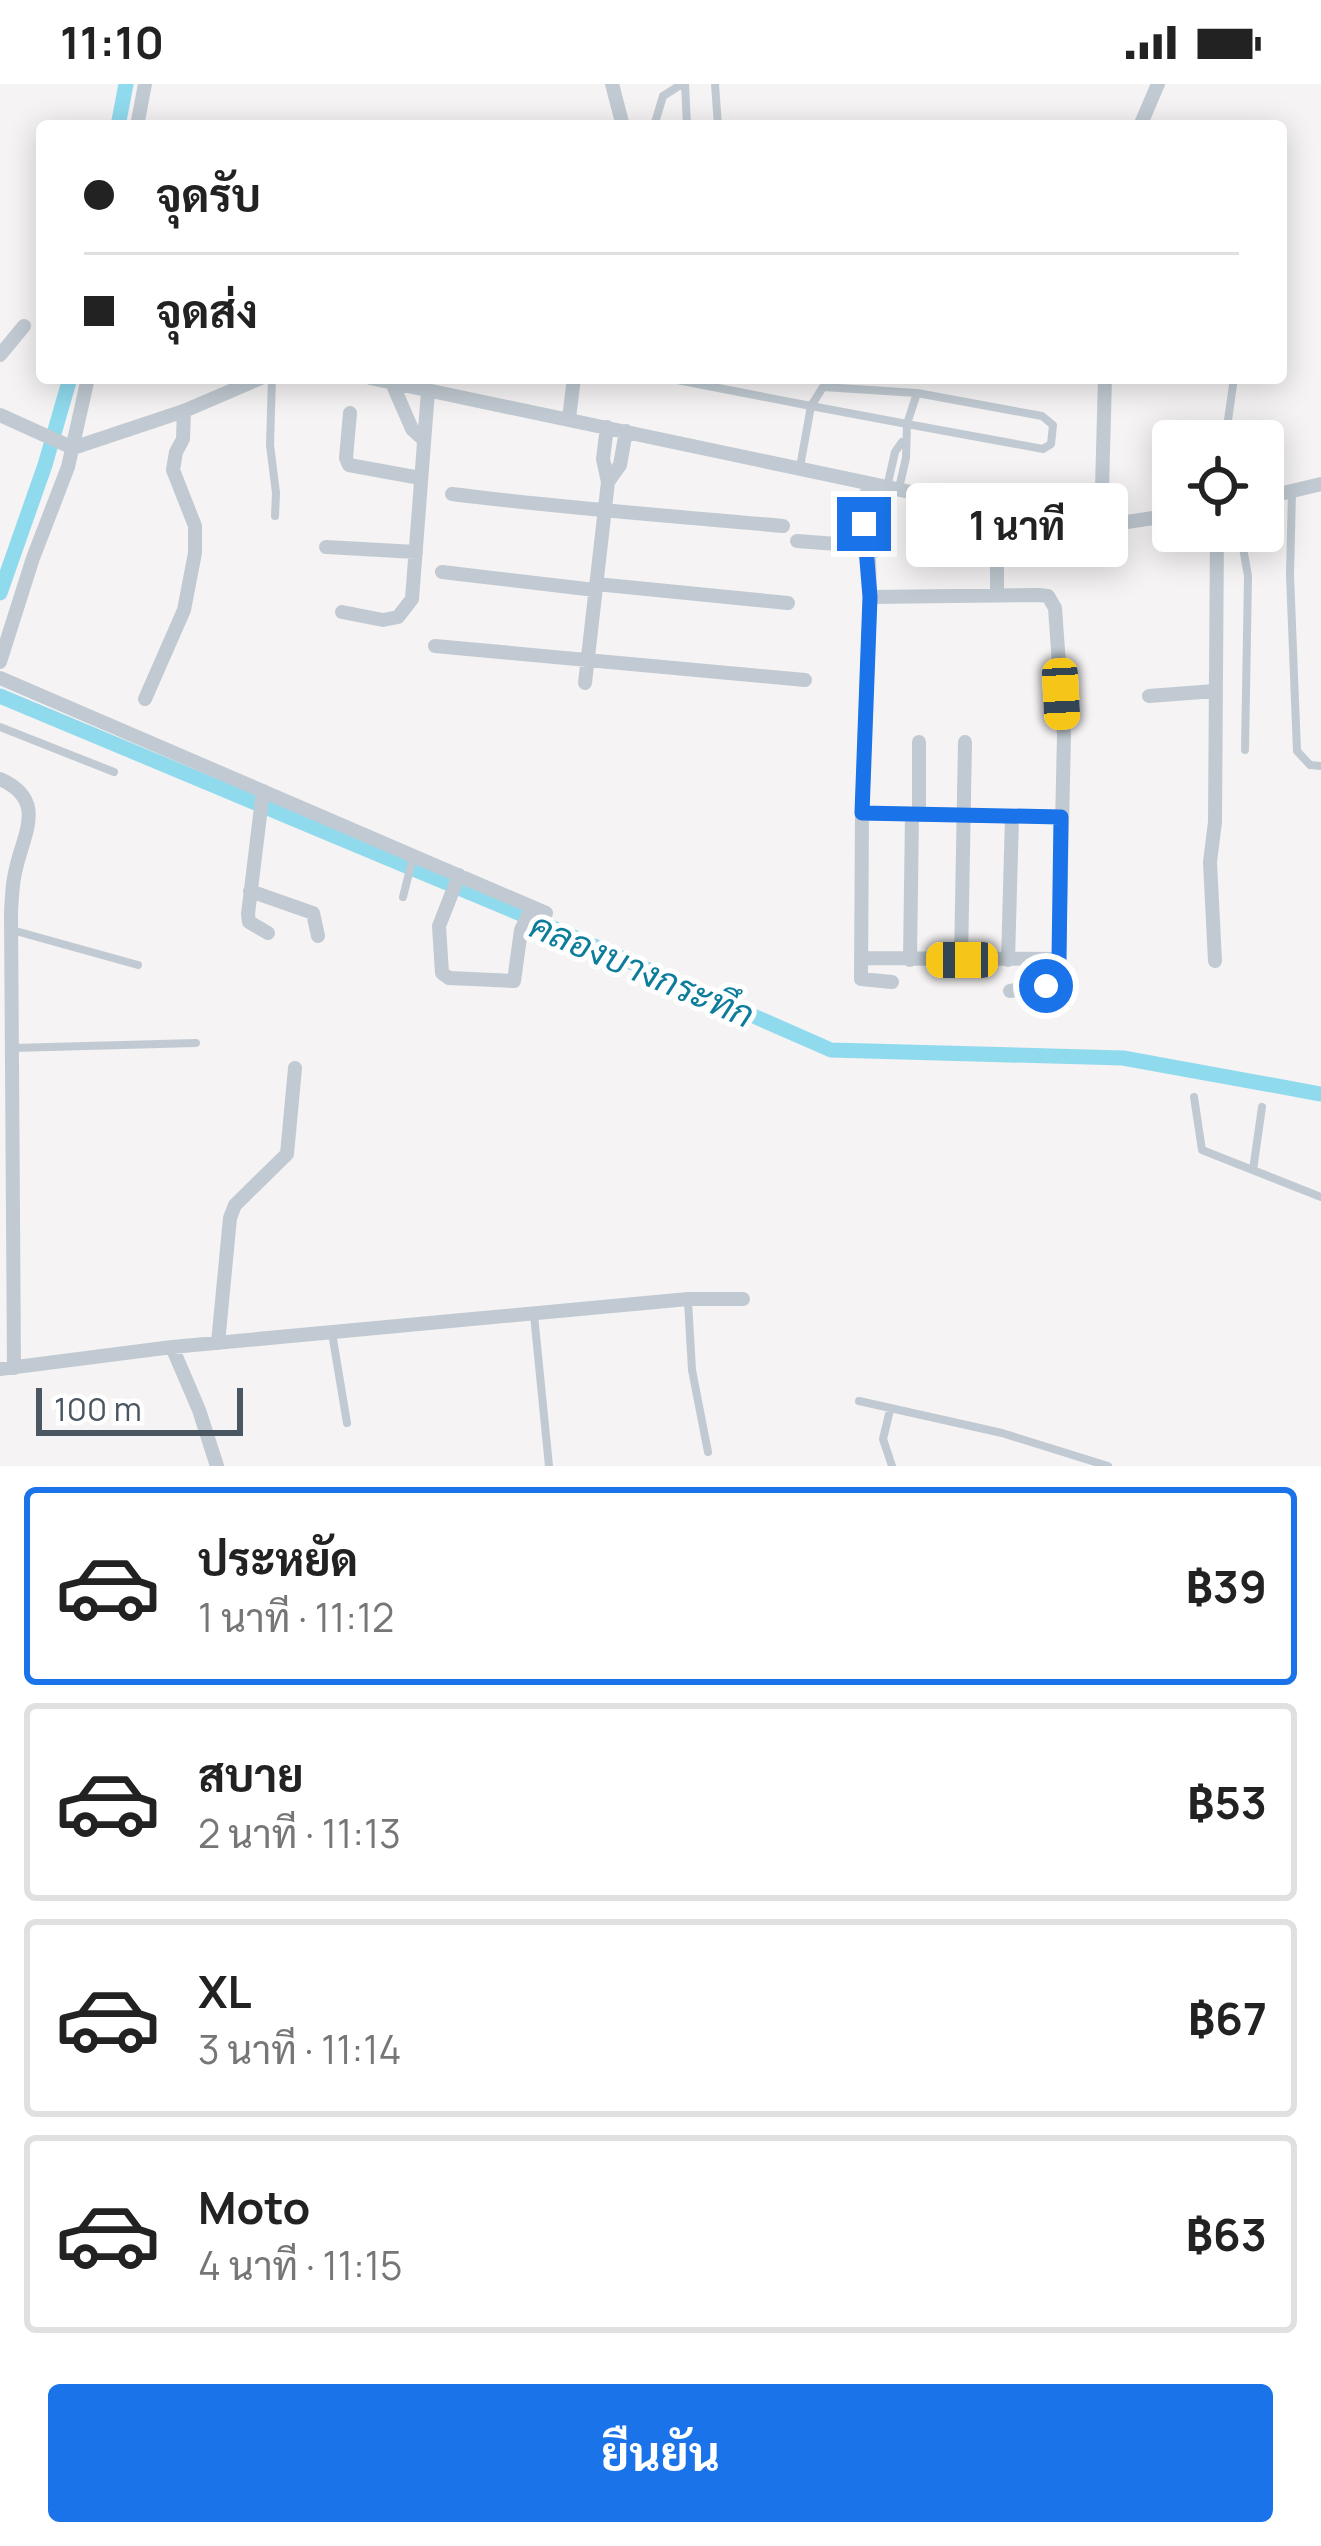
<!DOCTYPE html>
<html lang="th">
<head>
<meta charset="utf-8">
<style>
  body { margin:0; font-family:Manrope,Sarabun,sans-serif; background:#f6f6f6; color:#222; height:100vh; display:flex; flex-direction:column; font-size:45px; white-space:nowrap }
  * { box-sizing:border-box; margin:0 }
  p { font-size:39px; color:#767676 }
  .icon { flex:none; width:66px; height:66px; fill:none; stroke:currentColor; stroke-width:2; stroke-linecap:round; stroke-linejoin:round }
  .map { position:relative; height:1382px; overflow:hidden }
  .drawer { display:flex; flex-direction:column; background:#fff; flex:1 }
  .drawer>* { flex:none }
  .hud { position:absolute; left:36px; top:36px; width:1251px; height:264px; border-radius:12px; box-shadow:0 6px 30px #0003; display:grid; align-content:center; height:264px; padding:0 48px; background:#fff }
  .fabs { position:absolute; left:1152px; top:336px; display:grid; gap:24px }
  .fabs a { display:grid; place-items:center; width:132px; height:132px; border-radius:12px; background:#fff; box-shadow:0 6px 30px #0003; font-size:60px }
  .scale { position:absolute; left:36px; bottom:30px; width:207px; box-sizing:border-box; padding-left:12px; border:6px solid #4a5661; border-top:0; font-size:33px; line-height:42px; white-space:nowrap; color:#4a5661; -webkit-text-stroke:9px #fff; paint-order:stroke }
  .end { position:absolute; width:54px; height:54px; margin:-27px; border:15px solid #1a73e8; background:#fff; box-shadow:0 0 0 6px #fff }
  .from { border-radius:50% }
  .bubble { position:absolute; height:84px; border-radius:12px; background:#fff; box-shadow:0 6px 30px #0003; font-size:39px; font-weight:700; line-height:84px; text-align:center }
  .car { position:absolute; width:36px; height:72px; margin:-36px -18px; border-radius:15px; box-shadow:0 0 9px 3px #0007; background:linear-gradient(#f5c518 24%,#345 0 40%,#f5c518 0 76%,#345 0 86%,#f5c518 0) }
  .hud b { display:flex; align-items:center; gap:42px; height:114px; font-size:45px }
  .hud b+b { border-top:3px solid #e0e0e0 }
  .hud i { width:30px; height:30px; background:#222 }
  ul { padding:21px 0 0; list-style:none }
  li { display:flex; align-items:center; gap:36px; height:198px; margin:0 24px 18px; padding:0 24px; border:6px solid #e0e0e0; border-radius:12px }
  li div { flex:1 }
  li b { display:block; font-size:45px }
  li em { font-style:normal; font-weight:700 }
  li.selected { border-color:#1a73e8 }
  li>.icon { width:108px; height:108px; stroke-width:1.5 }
  .primary-button { display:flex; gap:24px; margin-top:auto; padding:24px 48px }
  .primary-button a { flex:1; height:138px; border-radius:12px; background:#1a73e8; color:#fff; font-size:48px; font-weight:700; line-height:138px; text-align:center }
  .status { display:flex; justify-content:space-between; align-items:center; height:84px; padding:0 60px; background:#fff; direction:ltr }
  .status svg { height:33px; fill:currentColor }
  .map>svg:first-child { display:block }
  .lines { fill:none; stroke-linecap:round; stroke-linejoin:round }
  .canal { stroke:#90daee; stroke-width:15 }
  .service { stroke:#c1cad2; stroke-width:8 }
  .minor { stroke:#c1cad2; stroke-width:14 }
  .route { stroke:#1a73e8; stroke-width:15 }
  .labels { text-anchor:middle; stroke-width:10; stroke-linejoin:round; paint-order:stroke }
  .water-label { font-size:36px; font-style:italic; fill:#0c7c9b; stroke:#fff }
</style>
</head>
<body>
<div class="status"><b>11:10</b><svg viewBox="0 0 49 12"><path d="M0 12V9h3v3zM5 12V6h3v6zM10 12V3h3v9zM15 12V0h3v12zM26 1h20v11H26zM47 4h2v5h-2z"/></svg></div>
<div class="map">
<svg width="1321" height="1382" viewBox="0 0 1321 1382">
  <rect width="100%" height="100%" fill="#f5f3f3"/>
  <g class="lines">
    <path class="canal" d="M118,42L126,0
      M0,509L45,381L70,294
      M0,612L528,833L831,966L1123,974L1321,1010"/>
    <path class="service" d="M685,0L687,42
      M715,0L718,42
      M654,42L663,12L682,0
      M272,294L270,361L276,409L275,432
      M667,294L811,322L800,383
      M1199,357L1206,350L1226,344
      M1225,357L1234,294
      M1165,383L1173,380
      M887,403L895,368L902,358
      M899,404L906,374L907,340L811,322L823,303L917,309L1042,332L1053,341L1051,360L1043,365L907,340L917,309
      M1292,407L1290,491L1297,667L1310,681L1321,682
      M1240,447L1248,492L1245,666
      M0,643L114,688
      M403,813L413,773
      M12,846L138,881
      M13,964L196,959
      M1194,1013L1202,1066L1321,1113
      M1253,1086L1262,1023
      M688,1217L692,1286L708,1368
      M534,1231L549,1382
      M332,1249L347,1339
      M859,1317L1002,1349L1108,1382
      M890,1326L883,1355L892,1382"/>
    <path class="minor" d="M612,0L623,42
      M137,42L145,0
      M1140,42L1158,0
      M0,271L24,242
      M370,294L1038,435L1101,442L1173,431
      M392,299L412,345L423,355
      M350,329L346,374L349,381L420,394
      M0,331L73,364L184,327L261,294
      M569,334L574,294
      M608,398L620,381L626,347
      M868,399L863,452L869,473L870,513L862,729L861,895L892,898
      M452,410C562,424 673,432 783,442
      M1263,414L1321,400
      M1101,442L1105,294
      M997,456V511
      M797,457L877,463
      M326,463L416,468
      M872,469L879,456L886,403
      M442,488L595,506
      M596,500L788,519
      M342,528L383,536L398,533L412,515L428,307
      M435,562L805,596
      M0,578L33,474L68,383L88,294
      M0,594L546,829
      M585,599L608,398L603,375L607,343
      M1149,612L1215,607
      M145,615L184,526L195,469V442L173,386L176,368L183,355L184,327
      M0,695C49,717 22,751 15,789C12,801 12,815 11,828L14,1284
      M263,707L248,830L249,838L268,849
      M862,729L1062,733
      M919,730V658
      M459,791L439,842L442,889L449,894L514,897L521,846L532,823
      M250,807L313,829L318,852
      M861,874L1059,875L1064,651L1055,524L1048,512L1038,511L870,513
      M910,876L912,730
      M961,876L965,658
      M1008,876L1012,733
      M1215,877L1210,778L1215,738L1217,447
      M1010,907L1047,901L1056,889L1059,875
      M218,1259L230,1134L235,1121L287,1070L295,984
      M172,1263L199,1326L217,1382
      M0,1285L172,1263L688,1215H743"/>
  </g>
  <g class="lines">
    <path class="route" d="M864,440L870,513L862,729L1061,733L1059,875L1056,889L1046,902"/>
  </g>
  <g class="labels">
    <g class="water-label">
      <text transform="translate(642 886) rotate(23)" y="13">คลองบางกระทึก</text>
    </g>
  </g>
</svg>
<div class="fabs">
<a><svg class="icon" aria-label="locate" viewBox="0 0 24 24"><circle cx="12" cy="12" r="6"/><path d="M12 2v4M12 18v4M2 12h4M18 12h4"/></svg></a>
</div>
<div class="scale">100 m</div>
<i class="end from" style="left:1046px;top:902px"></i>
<i class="end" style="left:864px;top:440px"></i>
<div class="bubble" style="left:906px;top:399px;width:222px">1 นาที</div>
<i class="car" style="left:1061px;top:610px;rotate:177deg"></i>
<i class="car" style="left:962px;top:876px;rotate:270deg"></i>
<div class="hud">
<b><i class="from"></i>จุดรับ</b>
<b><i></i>จุดส่ง</b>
</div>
</div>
<section class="drawer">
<ul>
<li class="selected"><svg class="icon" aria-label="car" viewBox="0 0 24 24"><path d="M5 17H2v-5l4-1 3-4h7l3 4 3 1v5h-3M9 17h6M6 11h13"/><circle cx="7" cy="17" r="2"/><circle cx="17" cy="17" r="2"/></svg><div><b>ประหยัด</b><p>1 นาที · 11:12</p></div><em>฿39</em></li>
<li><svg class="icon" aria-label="car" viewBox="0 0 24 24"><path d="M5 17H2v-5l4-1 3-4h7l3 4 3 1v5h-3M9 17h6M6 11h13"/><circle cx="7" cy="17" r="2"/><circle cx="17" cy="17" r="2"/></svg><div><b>สบาย</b><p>2 นาที · 11:13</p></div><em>฿53</em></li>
<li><svg class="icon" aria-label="car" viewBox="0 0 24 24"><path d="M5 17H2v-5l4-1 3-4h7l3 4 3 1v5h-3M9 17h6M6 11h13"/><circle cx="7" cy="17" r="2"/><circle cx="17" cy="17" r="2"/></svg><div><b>XL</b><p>3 นาที · 11:14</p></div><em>฿67</em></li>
<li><svg class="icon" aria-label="car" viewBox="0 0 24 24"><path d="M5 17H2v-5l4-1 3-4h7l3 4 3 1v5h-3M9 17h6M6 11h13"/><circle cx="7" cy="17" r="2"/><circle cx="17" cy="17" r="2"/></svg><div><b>Moto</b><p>4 นาที · 11:15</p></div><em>฿63</em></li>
</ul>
<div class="primary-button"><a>ยืนยัน</a></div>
</section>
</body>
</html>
